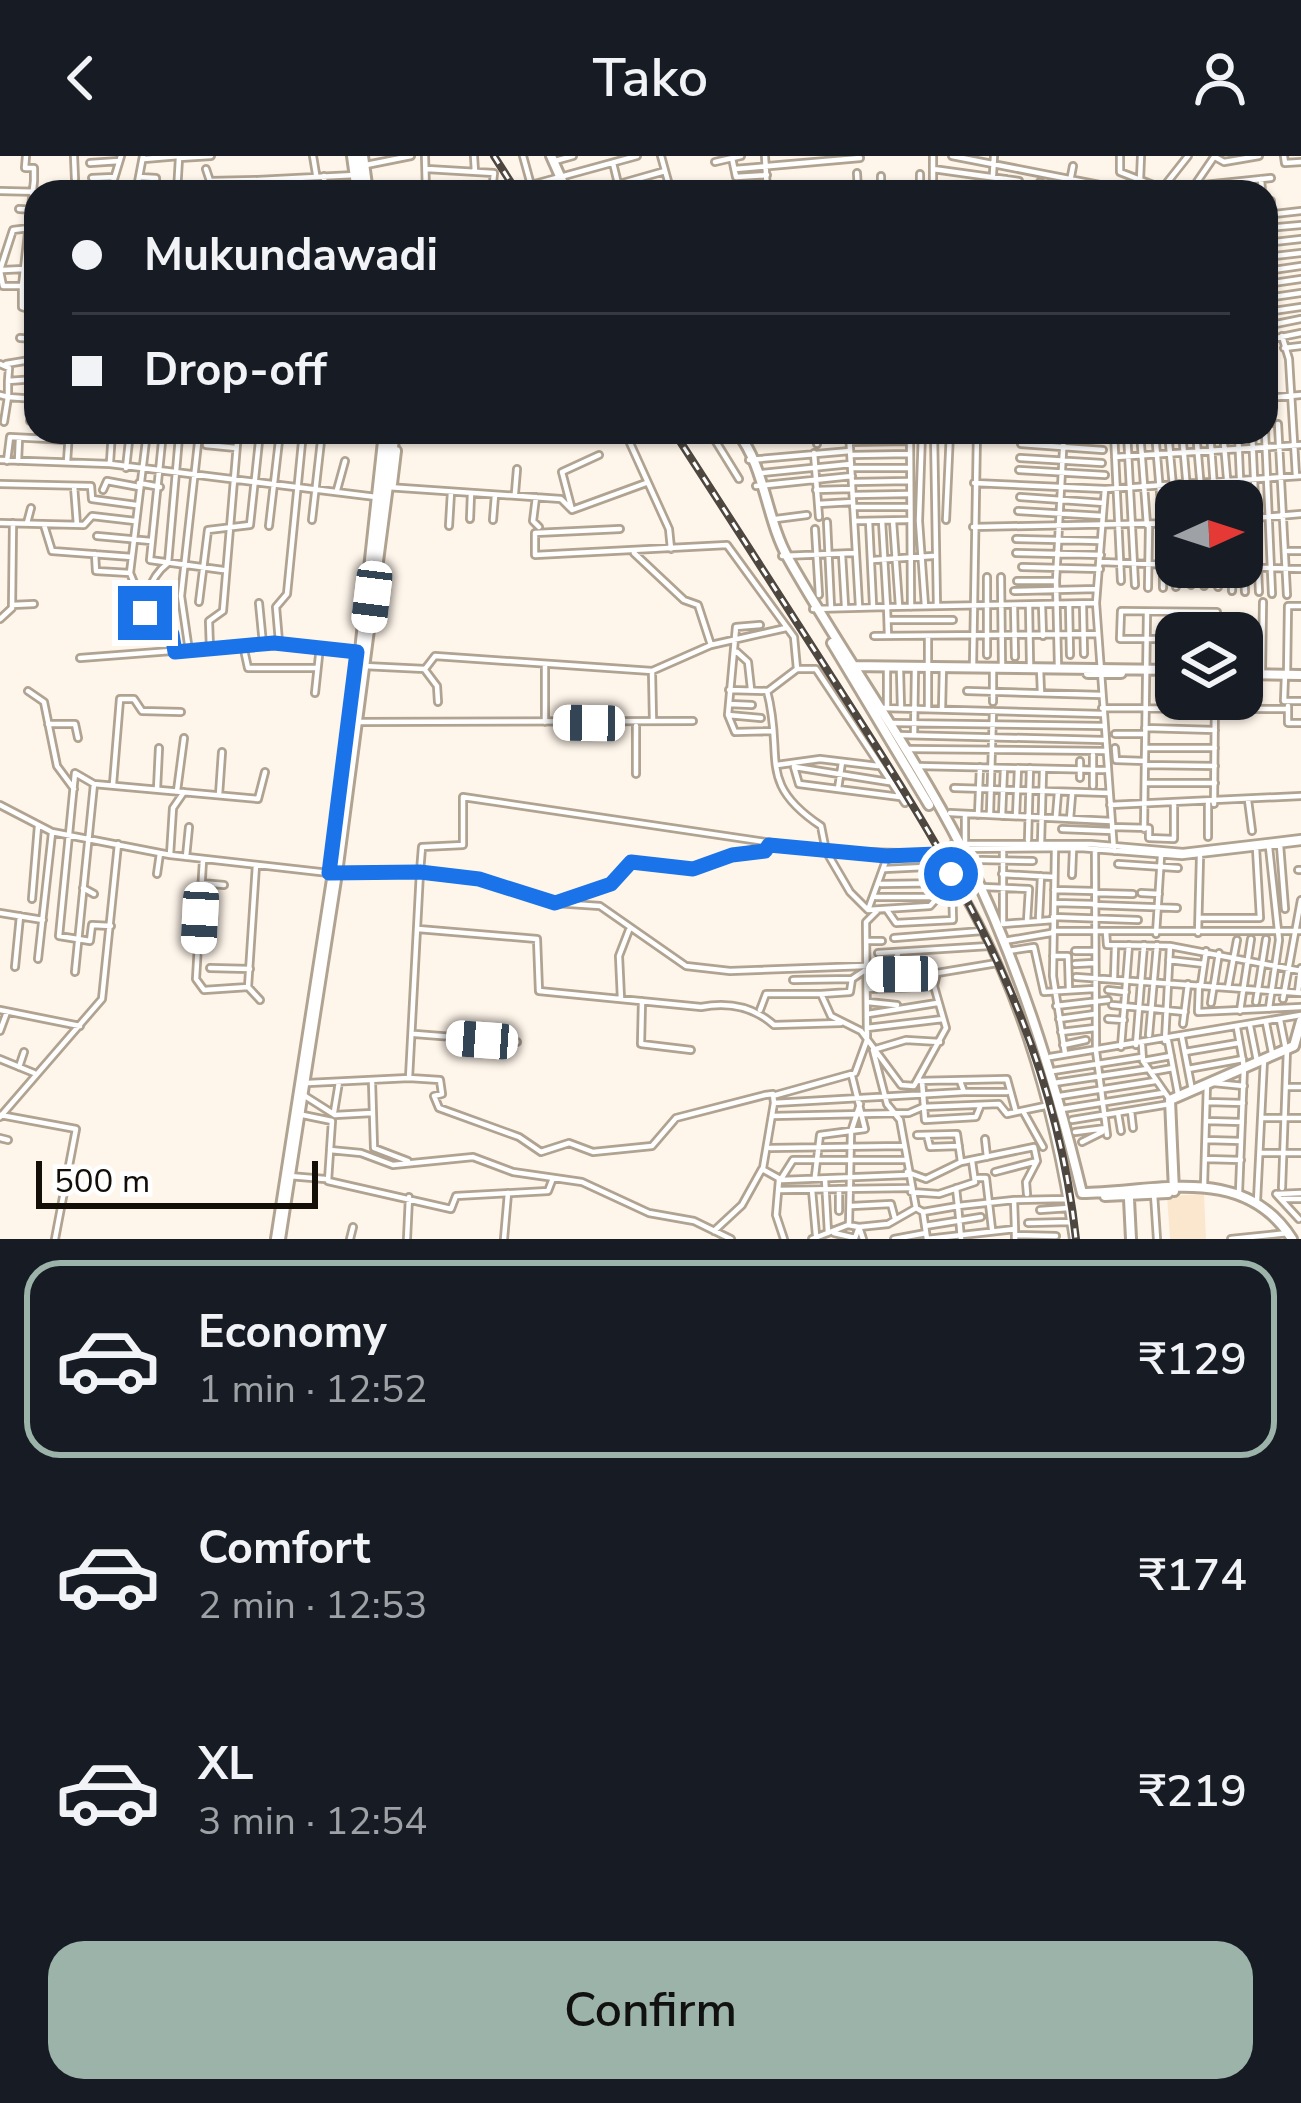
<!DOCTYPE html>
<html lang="en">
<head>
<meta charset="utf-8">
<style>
  body { margin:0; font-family:"Nunito Sans",sans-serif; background:#20242c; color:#f1f3f6; height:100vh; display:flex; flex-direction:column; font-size:45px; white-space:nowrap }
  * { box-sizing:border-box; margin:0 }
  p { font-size:39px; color:#9ea1a6 }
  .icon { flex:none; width:66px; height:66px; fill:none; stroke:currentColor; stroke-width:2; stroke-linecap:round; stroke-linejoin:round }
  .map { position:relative; height:1083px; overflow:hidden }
  .side { display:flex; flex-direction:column; background:#171b24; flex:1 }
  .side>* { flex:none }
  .guide { position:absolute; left:24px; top:24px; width:1254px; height:264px; border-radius:36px; box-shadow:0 3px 9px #0004; display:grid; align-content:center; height:264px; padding:0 48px; background:#171b24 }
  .needle { width:78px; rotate:87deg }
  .tools { position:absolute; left:1155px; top:324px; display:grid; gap:24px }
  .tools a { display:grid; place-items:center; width:108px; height:108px; border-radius:24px; background:#171b24; box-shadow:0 3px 9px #0004; font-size:60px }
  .scale { position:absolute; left:36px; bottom:30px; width:282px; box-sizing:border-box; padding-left:12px; border:6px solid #130e08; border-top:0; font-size:33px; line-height:42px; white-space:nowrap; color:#130e08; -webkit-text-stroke:9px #fff; paint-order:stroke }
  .end { position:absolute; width:54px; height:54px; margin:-27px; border:15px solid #1a73e8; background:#fff; box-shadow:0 0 0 6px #fff }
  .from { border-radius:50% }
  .car { position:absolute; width:36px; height:72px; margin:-36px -18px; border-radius:15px; box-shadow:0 0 9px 3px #0007; background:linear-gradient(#fff 24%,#345 0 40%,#fff 0 76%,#345 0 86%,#fff 0) }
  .guide b { display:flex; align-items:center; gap:42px; height:114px; font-size:45px }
  .guide b+b { border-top:3px solid #363941 }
  .guide i { width:30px; height:30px; background:#f1f3f6 }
  ul { padding:21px 0 0; list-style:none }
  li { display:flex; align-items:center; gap:36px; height:198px; margin:0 24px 18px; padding:0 24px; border:6px solid transparent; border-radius:36px }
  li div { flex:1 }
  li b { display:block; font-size:45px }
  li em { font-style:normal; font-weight:600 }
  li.current { border-color:#9bb3a8 }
  li>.icon { width:108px; height:108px; stroke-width:1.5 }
  .cta { display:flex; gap:24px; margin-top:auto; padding:24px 48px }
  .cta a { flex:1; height:138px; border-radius:36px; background:#9bb3a8; color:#111; font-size:48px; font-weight:600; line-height:138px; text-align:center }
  header { display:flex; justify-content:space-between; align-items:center; height:156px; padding:0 48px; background:#171b24; font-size:54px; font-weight:600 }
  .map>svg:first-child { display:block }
  .built { fill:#fbe7ce }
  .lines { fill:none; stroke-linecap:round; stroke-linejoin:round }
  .minor-casing { stroke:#b1a391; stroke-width:10 }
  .tertiary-casing { stroke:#b1a391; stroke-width:14 }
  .trunk-casing { stroke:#b1a391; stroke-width:18 }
  .minor { stroke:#fff; stroke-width:4.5 }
  .tertiary { stroke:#fff; stroke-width:8 }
  .trunk { stroke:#fff; stroke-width:12 }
  .rail-casing { stroke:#4d4740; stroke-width:8 }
  .rail { stroke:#fff; stroke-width:3; stroke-dasharray:9; stroke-linecap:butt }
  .route { stroke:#1a73e8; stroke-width:15 }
</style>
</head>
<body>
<header><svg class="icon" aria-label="back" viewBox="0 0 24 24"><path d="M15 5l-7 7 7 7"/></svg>Tako<svg class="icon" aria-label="person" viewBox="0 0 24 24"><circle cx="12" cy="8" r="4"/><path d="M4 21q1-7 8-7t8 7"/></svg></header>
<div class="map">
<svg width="1301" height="1083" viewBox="0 0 1301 1083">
  <rect width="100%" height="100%" fill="#fff6eb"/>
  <path class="built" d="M1204,1038L1206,1083H1170L1167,1040Z"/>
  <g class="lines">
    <g class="minor-casing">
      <path id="minor" d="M74,0L75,23
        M143,0L139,21L156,22V36
        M313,0L316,18
        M425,0L426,36
        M474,0L475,16
        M523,0L531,29L637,0
        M661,0L671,36
        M765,0L767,36
        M952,0L1110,31V36
        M1120,0V16L1171,36
        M1284,0L1285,7L1301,6
        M1215,1L1224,6L1259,0
        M732,2L736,21L767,19
        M144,3L179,0
        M555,5L573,0
        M715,6L741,0
        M90,7L119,5
        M613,7L620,36
        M366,9L411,0
        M206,13L210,25L256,24
        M427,13L494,17L492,36
        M735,13L860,2
        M933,13L1019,25V36
        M857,17L858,36
        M324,20L325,36
        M92,22L114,21
        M1261,23L1262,36
        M1140,24L1141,0
        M1040,26V36
        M933,30V0
        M1194,30L1271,22
        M721,31L767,32
        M307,33V36
        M881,33H933
        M1162,33L1188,0
        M426,34L460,36
        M1121,34V36
        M1134,34V36
        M0,35L42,36
        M110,36L121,0
        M136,36L139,21
        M177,36L179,2L211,0
        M256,36L258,24L355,19
        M591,36L665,15
        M881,36V20
        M920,36V18
        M992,36L994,0
        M1006,36V23
        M1054,36V28
        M1068,36L1073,10
        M1190,36L1214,1
        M1266,46L1271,45
        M19,53L36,54
        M1266,59L1301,55
        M1266,72L1301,69
        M1266,87L1301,83
        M1266,101L1301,97
        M0,114L13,74L29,72
        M3,114L24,113
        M0,115L3,130H22L34,25V12H25L26,0
        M1266,115L1301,110
        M1266,128L1301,123
        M22,130V151L36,155
        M1266,142L1301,137
        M1266,156L1301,151
        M1266,170L1272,267
        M1266,170L1301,163
        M1282,180L1289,203L1296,320
        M20,182L36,183
        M1266,184L1301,177
        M1284,192L1301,190
        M0,208L9,212L8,225
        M6,208L36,203
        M0,239L8,241V225L36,223
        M1266,242L1301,239
        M30,265H36
        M4,266L8,241L36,243
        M1278,268L1287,439
        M163,276L150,404L223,414
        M482,276L525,278
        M625,276L669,373L671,393
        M710,276L739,323
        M816,276L817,288
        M849,276L859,450
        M910,276L911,451
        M922,276L919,365L925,450
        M934,276L937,450
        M1077,276L1105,278
        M1114,276L1121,425
        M1127,276L1135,429
        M1140,276L1147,369
        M1155,276L1164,384
        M1168,276L1176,363
        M1182,276L1188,345
        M1196,276L1202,345
        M1210,276L1215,345
        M1223,276L1229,345
        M1238,276L1245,436
        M1252,276L1259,436
        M1265,276L1272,438
        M850,286L909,285
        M1021,288L1103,294
        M206,289L236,292
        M814,297L819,361
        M851,299L909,298
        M1115,301L1301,289
        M1020,302L1102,307
        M0,304L110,308L376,341
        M749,304L850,295
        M7,305L10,281L69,284
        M18,305L19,283
        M67,306L69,276
        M110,306L112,276
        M126,312L130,276
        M854,312H908
        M1019,314L1105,319
        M761,317L851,308
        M854,326L908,325
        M139,327L160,331
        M974,327L1105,333L1301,320
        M0,328L91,330L92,343L136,349
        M74,330L77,369
        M756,330L852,320
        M387,331L561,343L572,354L646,327
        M1105,333L1096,447L1114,695
        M103,334L107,325L139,331
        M337,334L345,305
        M816,334L852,333
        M515,337L517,313
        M853,339L908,338
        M536,341L533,365L539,371
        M1020,341L1104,347
        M818,348L853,346
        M853,351H907
        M572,354L562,316L599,299
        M1018,355L1102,360
        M470,363L471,337
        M776,363L807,359
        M1242,363L1301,358
        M312,364L322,276
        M493,364L495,339
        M946,364L950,276
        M854,365L907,364
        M869,365L873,449
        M893,365L899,450
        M827,366L831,451
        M0,367L84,369L92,360L135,365
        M27,367L31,352
        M44,369L52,395L132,401
        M269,370L280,276
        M449,370L451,336
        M973,371L1176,367
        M620,373L535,377V399L727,389L794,481L797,513
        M815,373L819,439
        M97,380L151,385
        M1016,383L1100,385
        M1288,395H1301
        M634,397L684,444L698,449L711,489
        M1016,397L1101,399
        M95,398L96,415L130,417
        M842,398L845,450
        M782,400L854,397
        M873,404L933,400
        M1101,406L1176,409
        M1022,411L1100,413
        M1241,411L1301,413
        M987,421V499
        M1001,421L1002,511
        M1017,425H1056
        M1191,429L1192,411
        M1204,430L1205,411
        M1176,431L1178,411
        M1218,431L1219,411
        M1148,432L1149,371
        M1163,432V409
        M137,434L130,417L147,276
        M1014,435L1097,433
        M1232,435L1233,411
        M199,446L208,374L250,369L260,276
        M259,447L263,488
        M1069,448L1070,499
        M12,449L34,448
        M1014,449L1015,501
        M1029,449L1030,508
        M1042,449L1043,480
        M1083,450L1084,498
        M813,453L887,451L882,365
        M0,463L12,452L13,367
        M888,464H953
        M760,469L736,471L728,559L761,562
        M874,480L1098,478
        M888,480L887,451L1096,447
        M1176,483H1120L1121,455L1217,456L1216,477
        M1242,483H1262
        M279,486L276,451L287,438L303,276
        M243,489L248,512H316
        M210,493L209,465L223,455L238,276
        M175,494L172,478H143C140,453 148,422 168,407L179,281
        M189,495L181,440L198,287
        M737,496L748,506L751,533
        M80,502L274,487L360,497
        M973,509L977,276
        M364,510L425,513L435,500L652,515L711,489L786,472
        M887,510V552
        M1058,510L1056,425L1064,276
        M1040,513L1041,537
        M425,514L437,530L438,546
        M993,514V546
        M1262,514L1263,446
        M900,515L901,552
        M652,516L653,565
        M1285,519L1284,545H1301
        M1287,519L1288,450H1301
        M729,534L767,535C785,601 755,626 821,670L826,695L937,698C1014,807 1054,952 1073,1083
        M28,535L44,546L57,610L74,633
        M768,535L797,513H816L905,647
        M967,535L1101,539
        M315,537L320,490
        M729,548L752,549
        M1288,550V567H1301
        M882,552L1102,558
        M928,552V480
        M1102,552L1288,553
        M942,553L943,510
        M728,559L735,576L772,575
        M356,566L693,565
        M545,566V508
        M893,567L1103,570
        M48,568H75L78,582
        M1145,572L1215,574
        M1115,578H1145
        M899,579L1103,584
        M914,579L915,513
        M1115,592L1116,604L1145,605
        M1145,592H1215
        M908,593L1105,595
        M777,609L820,603L878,610
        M1145,609L1215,610
        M918,610L1105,614
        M794,611L799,628L900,641
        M795,611L889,626
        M636,618V570
        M1080,622V605
        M1145,627H1215
        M94,628L75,617L59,780L90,785L92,769L111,770
        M113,628L120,543H134L142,555L181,556
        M1093,630V599
        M954,632L1109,637
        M157,633L159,592
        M838,633L842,606
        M177,635L184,582
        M219,639L222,596
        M1248,644L1252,675
        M1208,648V681
        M1214,648L1215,543
        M0,649L52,676L170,699L329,717L420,716L422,691L463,689V641L826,695L850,736L868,754L930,750L940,739H952
        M1110,649L1301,640
        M950,657L1111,665
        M990,657L993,555
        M965,658V686
        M978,659L980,611
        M1002,660L1004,612
        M1016,660L1018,612
        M1056,660L1058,636
        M1070,663L1072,639
        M1112,671L1149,672V682L1174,683V648
        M1062,673L1112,675
        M1144,673L1147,456
        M1028,684L1030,612
        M1041,687L1043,615
        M953,688H1091L1183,696L1301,682
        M1280,689L1285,753
        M1269,691L1279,784L1269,852
        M956,693L1080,692L1182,700L1301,686
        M1003,693V768L1053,764
        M1055,693L1053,820L1065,897
        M1095,694L1096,895L1107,979
        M170,699L173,652L184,636
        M186,701L189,671
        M203,704L196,823L204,834L248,831
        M981,704L1033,705
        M1118,708L1178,712
        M256,709L248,831L260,844
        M885,713L945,710
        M1298,714H1301
        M157,718L160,697
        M1002,718L1054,721
        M1072,719L1073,694
        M201,727L224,729
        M881,728L952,727
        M983,731L1029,733L1027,765
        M83,732L94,738
        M1054,734L1094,735
        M1096,737L1133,738
        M1141,737L1159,738
        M876,741H936
        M32,743L38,670
        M567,744L611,728L631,706L693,713L732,699L765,695L769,689
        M1054,747L1094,748
        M1094,749L1177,752
        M868,754L888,699
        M887,754L896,767L953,764L952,724
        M0,757L43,764
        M1053,761L1138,764
        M1039,762L1041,720
        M1199,762H1260L1256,692
        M418,773L537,783L539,835L701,851C728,846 754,851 774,869L841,867
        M1053,775H1301
        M1106,776L1107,789L1170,790L1301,815
        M1198,777L1200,701
        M1156,778L1161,700
        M894,782L982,775
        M868,785H882
        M1004,785L1051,777
        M1008,795L1034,791L1044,836L1094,833
        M1075,795H1094
        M878,797L989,790
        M1053,800H1068L1069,833
        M38,803L52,677
        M1169,804L1204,808
        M1075,808L1094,807
        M15,811L20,760
        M210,812L250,813
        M75,816L94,628L258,643L265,616
        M867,818L937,817L997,807
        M1076,821L1301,837
        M1114,822L1115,791
        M793,824L852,823L867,813
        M1199,829L1198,856L1301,851
        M1201,829L1206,795
        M1228,832L1237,784
        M868,833L934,830
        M1108,834L1126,836
        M1298,836L1301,812
        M821,838L850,836L852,823
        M621,843L619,800L629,774
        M1283,843L1301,744
        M642,845L641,888L691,894
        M868,846L897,849
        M1256,846L1266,783
        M1211,847L1219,797
        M1112,849L1185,856
        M1056,850L1108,844
        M0,854L80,870
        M760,854L766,838H821L831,860L861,875L901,929L914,930L946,872L934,830L937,817
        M1240,855L1251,783
        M868,858L937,847
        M1059,863L1095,858
        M1108,863L1124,864
        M1280,864L1286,894
        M1266,867L1272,897
        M1183,868L1188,828
        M1250,870L1257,905
        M867,872L943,863
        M1237,872L1244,911L1239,1036
        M0,875L7,856
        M1061,876L1095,872
        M415,878L517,886
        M1149,879L1157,789
        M1182,882L1192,934
        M1165,885L1170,790
        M1168,885L1178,938
        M1063,889L1086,884
        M1136,889L1144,789
        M1142,889L1143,905L1170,944
        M1121,891L1129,789
        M876,893L906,884L940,886
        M873,894L887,948L900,964L916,1052
        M1185,896L1238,887
        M1050,901L1301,859
        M0,903L34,917
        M1143,905L1171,900
        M19,911L24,896
        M1188,913L1243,903
        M1053,915L1142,901
        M1151,916L1173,912
        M409,922L440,924L442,938L434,940L439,952L519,981L541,996L569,987L593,996L652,990L676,962L765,939L773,938L774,947L964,936
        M917,925L1007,923L1016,956L1045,950
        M922,925L925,964L976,961L980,951
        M960,925L964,936H1007
        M372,926L374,992L408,1005
        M308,927L409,922L420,716L479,723L555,747L600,750L686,810L730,815L892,809L898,798
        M1054,927L1148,913
        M1214,927L1244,930
        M1286,931H1301
        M776,939L855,917L867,884L866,766L877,755
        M305,940L335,959L372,957
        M1060,940L1155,925
        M1207,946L1243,947
        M1062,953L1163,937
        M1023,955L1043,991
        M1131,955L1133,972
        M334,956L339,926
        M1118,957L1121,975
        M298,958L332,965L330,994L361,997L393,1009L473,1001L513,1016L582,1026L649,1057L694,1065L731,1083
        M0,959L76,973L55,1083
        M772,960L909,957L923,951L999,948L1007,958L1016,956
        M0,961L102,843L118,688
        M1261,962H1301
        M1072,964L1170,948
        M1206,965L1242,966
        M1075,976L1106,972
        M917,979L957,978L961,1006
        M927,979L930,991L959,990
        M0,982L8,984
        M985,983L987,1001
        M1206,984L1241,985
        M1082,986L1102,976
        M770,992L903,990
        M330,995L328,1025L451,1053L456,1040L548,1035L553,1022
        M1260,997H1301
        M1205,1003L1241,1004
        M763,1012L774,947
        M907,1016L926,1023L961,1006L1034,991L1037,1005L995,1016
        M289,1020L325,1023
        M815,1020L820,979L865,973L852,920
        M978,1022H986L992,1073
        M781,1023L793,1004H906
        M825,1023L828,1077
        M779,1024L776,1059L784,1083
        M1204,1029L1207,927
        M1282,1032L1287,893
        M839,1033V1055
        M779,1034L909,1032
        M812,1034L816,1079
        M911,1036L939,1038L975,1026L972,1005
        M1027,1038L1026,1026L1037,1005
        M1154,1038L1157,1083
        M1276,1038L1299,1063
        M1277,1038L1301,1037
        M1283,1043H1301
        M1014,1044L1066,1043
        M1257,1045L1264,903
        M852,1050L891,1048L895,1063
        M1040,1054L1069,1052
        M923,1056L958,1050L956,1032
        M1028,1067L1071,1066
        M849,1069L851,976L860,948
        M925,1070L981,1061
        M714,1075L742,1049L762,1013L782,1024L907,1019
        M834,1077L855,1082L859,1071L888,1068L916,1052L923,1056L927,1083
        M1016,1079L1056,1080
        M350,1083L353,1071
        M407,1083L409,1041
        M504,1083L508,1037
        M812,1083L848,1069L859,1071L863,1083
        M894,1083L926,1077
        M927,1083L1015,1073V1083
        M961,1083L958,1050L1014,1044L1015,1073
        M1231,1083L1288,1077"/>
    </g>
    <g class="tertiary-casing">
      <path id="tertiary" d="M352,0L357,36
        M551,0L567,36
        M737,276C765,310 766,363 788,402C843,500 911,592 962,692C1017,802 1053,917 1082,1037C1157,1036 1244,1007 1292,1083
        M392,328L396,295
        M832,487L929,649
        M848,510L1176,514
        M358,513L384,276
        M1088,517H1121
        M1242,518L1301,519
        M1174,1035L1170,944L1294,890L1301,865
        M1105,1040L1168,1037
        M1129,1043L1131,1083"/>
    </g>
    <g class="trunk-casing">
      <path id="trunk" d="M361,0L366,36
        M278,1083L335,717L393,276"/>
    </g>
    <use href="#minor" class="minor"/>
    <use href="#tertiary" class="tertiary"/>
    <use href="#trunk" class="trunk"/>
    <g class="rail-casing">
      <path id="rail" d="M494,0L517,36
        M674,276C735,370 796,465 856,559C964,727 1054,880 1076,1083"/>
    </g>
    <use href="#rail" class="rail"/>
  </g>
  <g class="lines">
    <path class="route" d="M145,457L143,478H172L175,496L274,487L357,496L329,717L420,716L479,723L555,747L611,728L631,706L693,713L732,699L765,695L769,689L886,700L937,698L951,718"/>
  </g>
</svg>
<div class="tools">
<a><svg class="needle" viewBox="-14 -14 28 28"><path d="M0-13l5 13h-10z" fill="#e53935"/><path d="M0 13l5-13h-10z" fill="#9ea1a6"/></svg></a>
<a><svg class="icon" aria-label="layers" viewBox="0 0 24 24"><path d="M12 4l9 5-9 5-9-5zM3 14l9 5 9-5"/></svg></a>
</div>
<div class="scale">500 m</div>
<i class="end from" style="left:951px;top:718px"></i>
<i class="end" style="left:145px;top:457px"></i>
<i class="car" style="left:372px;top:441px;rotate:187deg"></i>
<i class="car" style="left:589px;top:567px;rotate:271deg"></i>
<i class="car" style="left:200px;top:762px;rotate:183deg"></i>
<i class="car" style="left:902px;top:818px;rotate:269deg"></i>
<i class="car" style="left:482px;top:884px;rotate:274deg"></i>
<div class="guide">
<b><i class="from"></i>Mukundawadi</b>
<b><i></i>Drop-off</b>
</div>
</div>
<section class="side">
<ul>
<li class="current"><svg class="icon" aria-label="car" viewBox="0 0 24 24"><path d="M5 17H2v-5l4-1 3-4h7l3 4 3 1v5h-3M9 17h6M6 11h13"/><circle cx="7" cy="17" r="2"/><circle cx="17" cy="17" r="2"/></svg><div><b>Economy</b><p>1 min · 12:52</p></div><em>₹129</em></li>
<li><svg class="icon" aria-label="car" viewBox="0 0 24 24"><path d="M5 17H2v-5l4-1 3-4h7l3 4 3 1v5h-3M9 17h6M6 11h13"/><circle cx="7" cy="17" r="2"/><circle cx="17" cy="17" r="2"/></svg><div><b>Comfort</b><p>2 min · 12:53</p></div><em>₹174</em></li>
<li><svg class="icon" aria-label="car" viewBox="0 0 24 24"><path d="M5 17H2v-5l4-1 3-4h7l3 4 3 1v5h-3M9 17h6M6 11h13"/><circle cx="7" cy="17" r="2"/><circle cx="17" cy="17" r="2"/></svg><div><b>XL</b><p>3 min · 12:54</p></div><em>₹219</em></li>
</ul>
<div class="cta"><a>Confirm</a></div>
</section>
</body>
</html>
